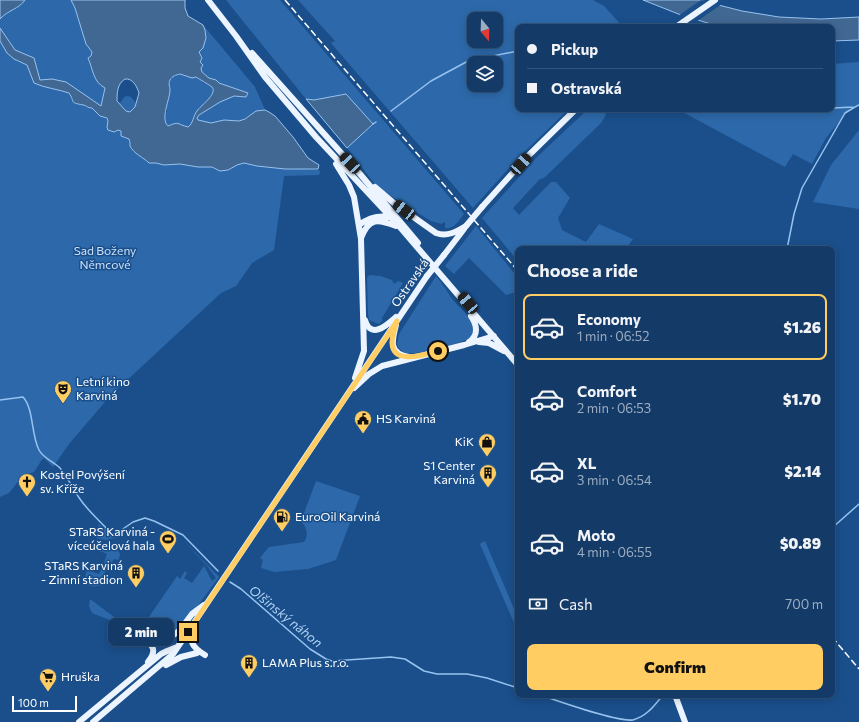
<!DOCTYPE html>
<html lang="en">
<head>
<meta charset="utf-8">
<style>
  body { margin:0; font-family:Commissioner,sans-serif; background:#214671; color:#f1f3f6; height:100vh; display:flex; flex-direction:column; font-size:15px; white-space:nowrap }
  * { box-sizing:border-box; margin:0 }
  p { font-size:13px; color:#9dadc0 }
  .icon { flex:none; width:22px; height:22px; fill:none; stroke:currentColor; stroke-width:2; stroke-linecap:round; stroke-linejoin:round }
  .map { position:relative; flex:1; overflow:hidden }
  .sheet { position:absolute; left:515px; top:246px; width:320px; height:452px; display:flex; flex-direction:column; background:#143b68; border-radius:8px; box-shadow:0 2px 10px #0003,0 0 0 1px #33557c }
  .sheet>* { flex:none }
  .hud { position:absolute; left:515px; top:24px; width:320px; height:88px; border-radius:8px; box-shadow:0 2px 10px #0003,0 0 0 1px #33557c; display:grid; align-content:center; height:88px; padding:0 12px; background:#143b68 }
  .needle { width:26px; rotate:161deg }
  .fabs { position:absolute; left:467px; top:12px; display:grid; gap:8px }
  .fabs a { display:grid; place-items:center; width:36px; height:36px; border-radius:8px; background:#143b68; box-shadow:0 2px 10px #0003,0 0 0 1px #33557c; font-size:20px }
  .scale { position:absolute; left:12px; bottom:10px; width:65px; box-sizing:border-box; padding-left:4px; border:2px solid #fff; border-top:0; font-size:11px; line-height:14px; white-space:nowrap; color:#fff; -webkit-text-stroke:3px #1a4f8b; paint-order:stroke }
  .end { position:absolute; width:18px; height:18px; margin:-9px; border:5px solid #ffcd61; background:#111; box-shadow:0 0 0 2px #111 }
  .from { border-radius:50% }
  .bubble { position:absolute; height:28px; border-radius:8px; background:#143b68; box-shadow:0 2px 10px #0003,0 0 0 1px #33557c; font-size:13px; font-weight:800; line-height:28px; text-align:center }
  .car { position:absolute; width:12px; height:24px; margin:-12px -6px; border-radius:5px; box-shadow:0 0 3px 1px #0007; background:linear-gradient(#222 24%,#8ab4d8 0 40%,#222 0 76%,#8ab4d8 0 86%,#222 0) }
  .hud b { display:flex; align-items:center; gap:14px; height:38px; font-size:15px }
  .hud b+b { border-top:1px solid #33557c }
  .hud i { width:10px; height:10px; background:#f1f3f6 }
  ul { padding:0; list-style:none }
  li { display:flex; align-items:center; gap:12px; height:66px; margin:0 8px 6px; padding:0 4px; border:2px solid transparent; border-radius:8px }
  li div { flex:1 }
  li b { display:block; font-size:15px }
  li em { font-style:normal; font-weight:800 }
  li.on { border-color:#ffcd61 }
  li>.icon { width:36px; height:36px; stroke-width:1.5 }
  h2 { padding:0 12px; font-size:18px; line-height:48px }
  .pay { display:flex; align-items:center; gap:10px; height:44px; padding:0 12px; font-size:15px }
  .pay p { margin-inline-start:auto }
  .button { display:flex; gap:8px; margin-top:auto; padding:8px 12px }
  .button a { flex:1; height:46px; border-radius:8px; background:#ffcd61; color:#111; font-size:16px; font-weight:800; line-height:46px; text-align:center }
  .map>svg:first-child { display:block }
  .green { fill:#2d69aa; fill-rule:evenodd }
  .water { fill:#416793; stroke:#98c3f0; fill-rule:evenodd }
  .pier { fill:#1a4f8b }
  .lines { fill:none; stroke-linecap:round; stroke-linejoin:round }
  .stream { stroke:#98c3f0; stroke-width:1.5 }
  .major { stroke:#ebf4ff; stroke-width:6 }
  .rail { stroke:#fff; stroke-width:1.5; stroke-dasharray:7 3; stroke-linecap:butt }
  .major-bridge { stroke:#ebf4ff; stroke-width:6 }
  .route { stroke:#ffcd61; stroke-width:5 }
  .labels { text-anchor:middle; stroke-width:3; stroke-linejoin:round; paint-order:stroke }
  .park-label { font-size:12px; fill:#cbe1fa; stroke:#1a4f8b }
  .street-label { font-size:12px; fill:#fff; stroke:#1a4f8b }
  .poi-label { font-size:12px; fill:#fff; stroke:#1a4f8b; text-anchor:start }
  .water-label { font-size:13px; font-style:italic; fill:#b1d2f5; stroke:#1a4f8b }
</style>
</head>
<body>
<div class="map">
<svg width="859" height="722" viewBox="0 0 859 722">
  <rect width="100%" height="100%" fill="#1a4f8b"/>
  <path class="green" d="M25,0H71L75,8L86,44L92,52L91,55L88,58C93,70 94,82 105,88L100,116L104,117L108,120L107,126L108,130L114,132L118,130L121,131V136L129,139L130,146L136,153L150,163H156L164,165L180,164L198,167H212L217,170H228L237,165L244,163L257,166L319,170L320,172L319,175L284,176L274,250L252,263L236,286L221,293L110,396L69,444L53,467L44,458L41,461L34,472L20,476V479L9,493L0,497V19C8,10 19,9 25,0Z
    M226,0H280L464,214C459,220 454,230 445,228V222L441,224L431,221L388,194L392,192L387,194L377,187L347,148L373,124L346,94L314,100L306,99Z
    M298,0H593L604,6L623,27H518V109H569L520,156L473,208L331,43L335,41ZM474,19H496V41H474ZM474,63H496V85H474Z
    M204,26L255,87L265,110H262L239,121L224,120L211,123L198,120L197,118C201,112 226,97 233,96C237,96 242,97 246,97L248,93L219,83L216,80L209,78L202,71V66L200,62L202,58L199,52L206,35Z
    M859,62V105L851,107L826,138L812,164L793,154L785,167L677,109H832V64Z
    M180,74L185,76L196,77L204,83L211,86L213,88V92L208,101L196,112L189,127C178,126 182,121 168,126L165,123L164,118L167,111L166,103L170,90L169,83L172,77Z
    M127,96L131,97L136,103L135,107L131,111H126L122,106L118,103L121,102L124,97Z
    M588,109H605L606,115L601,123L544,178L540,179L513,208L519,215L551,182H556L570,198L558,218L562,230L586,242L599,224L633,239L626,249H518V261L482,218L537,157Z
    M859,130V209L813,202L831,165Z
    M476,226L518,278V287L516,292L506,295L469,258L454,274L445,266Z
    M370,275L380,276L392,280L394,284L398,281L403,283L382,318V321L379,324L369,320L368,314L367,277Z
    M436,276C442,283 447,291 452,299C459,307 473,317 473,329C473,331 472,335 471,337C465,343 413,356 405,353C401,351 398,348 397,344L399,334Z
    M316,481L360,496L336,560L308,569L274,572L261,568L263,560L260,558L269,547L304,542C309,534 307,528 301,521Z
    M99,524L101,526L100,531H103L105,527L109,535L118,537L106,540L96,538Z
    M180,537L219,577L188,619L175,634L157,637L147,635L92,613L89,606L90,599L118,620L117,622L140,630L177,576L180,579L185,571L187,573L184,578L192,583L204,566L212,581L216,578L207,566Z
    M485,541L515,611L518,625L514,623L480,544Z
    M97,543C106,545 126,548 118,560L114,559L99,581L101,583V585C94,588 88,586 84,581L87,570L99,574L103,566L107,554L93,548V544Z"/>
  <path class="water" d="M0,0H25C19,9 8,10 0,19Z
    M71,0H185V8L188,16L203,25L205,30L206,38L203,48L199,52L202,58L200,62L203,65L201,68L202,72L209,78L216,80L219,83L248,93L246,97L234,96L220,102L199,115L197,118L198,120L211,123L224,120L239,121L245,119L256,111L265,110L269,112L275,116L293,137L308,158L319,165L318,169H285L257,166L244,163L237,165L228,170L220,171L212,167H198L180,164L164,165L156,163H149C143,157 134,154 130,146C130,144 130,141 129,139L121,136V131L118,130L114,132L108,130L107,127L108,121L107,118L100,116L92,108C87,108 86,105 83,105C68,102 76,103 69,93C57,89 45,88 34,83L27,65L14,59L7,53L0,41V28L15,50L34,58L40,80L52,79L66,82L101,106L105,88C93,82 93,69 88,58L91,56L92,52L86,44L75,8ZM180,74L192,78L196,77C199,79 211,86 212,87C218,94 200,106 197,111C193,116 193,124 188,127C176,124 180,121 168,126C160,119 170,99 170,90C170,86 168,84 170,80C172,76 176,75 180,74ZM125,79C133,78 137,87 139,93L135,107L130,112L126,111L117,101C117,93 117,84 125,79Z
    M643,0H699L742,11L779,17L821,19L859,17V40L832,41V27H721L681,15Z
    M346,94L373,124L347,148L306,99L314,100Z"/>
  <path class="pier" d="M701,0L722,4L696,22L678,16Z"/>
  <g class="lines">
    <path class="stream" d="M832,108L855,107L859,105
      M391,111L431,81L468,61L518,51
      M373,124L376,122
      M787,249L794,214L802,188L845,113L855,107
      M0,400L23,397C34,409 31,435 39,450C43,458 54,462 60,468C68,478 73,489 80,499C88,511 100,521 109,531L113,534L117,533L133,522L145,518L154,521L183,535L218,571
      M832,528L859,504
      M230,582L241,589L310,649L326,659L332,661L391,657L405,659L424,671L437,674H467L487,678L518,688
      M540,695C559,701 616,722 633,720C647,716 654,706 663,695"/>
    <path class="major" d="M208,0L236,36L265,77L316,137L399,226L518,365
      M676,27L715,0
      M252,53L360,174L418,243
      M336,164L349,185L354,197L361,239L364,351L355,378
      M375,187L395,204L436,233C447,237 456,232 466,226
      M482,207L527,157L576,109
      M359,225C368,218 378,215 390,217
      M361,238C369,217 378,219 396,226
      M444,255L464,229
      M365,320C371,340 387,325 396,317
      M396,325C392,340 388,354 409,357
      M469,342C479,335 477,325 471,316
      M479,342L489,343L504,351
      M354,388L369,374L382,366L464,345L494,336
      M193,625C190,642 190,646 205,655
      M141,638H165L171,637L180,630L192,614L204,605
      M142,638C154,645 157,651 148,662
      M166,665L181,657L197,653
      M675,695L685,722
      M79,722L161,654L167,651L177,647
      M93,722L173,654L427,276"/>
    <path class="rail" d="M285,0L518,271
      M832,637L859,669"/>
    <path class="major-bridge" d="M466,226L482,207
      M427,276L444,255"/>
  </g>
  <g class="lines">
    <path class="route" d="M188,632L397,321C395,328 392,336 392,343C393,366 426,354 438,351"/>
  </g>
  <defs>
    <g id="theatre-pin" transform="scale(0.9)"><path d="M0 17L-7.5 6A9.5 9.5 0 1 1 7.5 6Z" fill="#ffcd61" stroke="#1a4f8b"/><path d="M-5-5.5Q0-4 5-5.5V0Q5 5 0 6Q-5 5-5 0ZM-3.3-2.5H-1v1.5H-3.3ZM1-2.5H3.3v1.5H1ZM-2.8 1Q0 5.5 2.8 1Z" fill="#111"/></g>
    <g id="civic-pin" transform="scale(0.9)"><path d="M0 17L-7.5 6A9.5 9.5 0 1 1 7.5 6Z" fill="#ffcd61" stroke="#1a4f8b"/><path d="M-.6-6.5H3V-4.5H.6V-3L4-1V1h2V6H-6V1h2V-1L-.6-3ZM-1.2 2.5V6h2.4V2.5Z" fill="#111"/></g>
    <g id="shop-pin" transform="scale(0.9)"><path d="M0 17L-7.5 6A9.5 9.5 0 1 1 7.5 6Z" fill="#ffcd61" stroke="#1a4f8b"/><path d="M-5-2.5h2.3a2.7 3.5 0 0 1 5.4 0H5L5.5 6h-11ZM-1.5-2.5h3a1.5 2.3 0 0 0-3 0Z" fill="#111"/></g>
    <g id="building-pin" transform="scale(0.9)"><path d="M0 17L-7.5 6A9.5 9.5 0 1 1 7.5 6Z" fill="#ffcd61" stroke="#1a4f8b"/><path d="M-4-6H4V6H1V3H-1V6H-4ZM-2.5-4.3h1.7v1.8h-1.7ZM.8-4.3h1.7v1.8H.8ZM-2.5-1h1.7V.8h-1.7ZM.8-1h1.7V.8H.8Z" fill="#111"/></g>
    <g id="church-pin" transform="scale(0.9)"><path d="M0 17L-7.5 6A9.5 9.5 0 1 1 7.5 6Z" fill="#ffcd61" stroke="#1a4f8b"/><path d="M-1.2-6h2.4v3.5h3.3v2.4h-3.3V6h-2.4V-.1h-3.3v-2.4h3.3Z" fill="#111"/></g>
    <g id="fuel-pin" transform="scale(0.9)"><path d="M0 17L-7.5 6A9.5 9.5 0 1 1 7.5 6Z" fill="#ffcd61" stroke="#1a4f8b"/><path d="M-5.5-6h7V0h2V4h1.3V-2.5L3-4.5l.8-.8L6-3V5H2.5V1h-1V6h-7ZM-4.2-4.7v3.2H.2V-4.7Z" fill="#111"/></g>
    <g id="stadium-pin" transform="scale(0.9)"><path d="M0 17L-7.5 6A9.5 9.5 0 1 1 7.5 6Z" fill="#ffcd61" stroke="#1a4f8b"/><path d="M0-5a6.5 5 0 1 0 0 10a6.5 5 0 1 0 0-10ZM-3.5-1.8h7v3.6h-7Z" fill="#111"/></g>
    <g id="supermarket-pin" transform="scale(0.9)"><path d="M0 17L-7.5 6A9.5 9.5 0 1 1 7.5 6Z" fill="#ffcd61" stroke="#1a4f8b"/><path d="M-6-5.5h2.5l.6 2H6L4.5 2H-2.5L-4.4-4H-6ZM-1.5 3.2a1.3 1.3 0 1 0 .1 0ZM3 3.2a1.3 1.3 0 1 0 .1 0Z" fill="#111"/></g>
  </defs>
  <g fill-rule="evenodd">
    <use href="#theatre-pin" x="63" y="389"/>
    <use href="#civic-pin" x="363" y="419"/>
    <use href="#shop-pin" x="487" y="442"/>
    <use href="#building-pin" x="488" y="473"/>
    <use href="#church-pin" x="27" y="482"/>
    <use href="#fuel-pin" x="282" y="517"/>
    <use href="#stadium-pin" x="168" y="539"/>
    <use href="#building-pin" x="136" y="573"/>
    <use href="#building-pin" x="249" y="663"/>
    <use href="#supermarket-pin" x="48" y="677"/>
  </g>
  <g class="labels">
    <g class="park-label">
      <text x="105" y="255">Sad Boženy<tspan x="105" dy="14">Němcové</tspan></text>
    </g>
    <g class="street-label">
      <text transform="translate(410 283) rotate(-55)" y="4">Ostravská</text>
    </g>
    <g class="poi-label">
      <text x="76" y="386">Letní kino<tspan x="76" dy="14">Karviná</tspan></text>
      <text x="376" y="423">HS Karviná</text>
      <text x="474" y="446" text-anchor="end">KiK</text>
      <text x="475" y="470" text-anchor="end">S1 Center<tspan x="475" dy="14">Karviná</tspan></text>
      <text x="40" y="479">Kostel Povýšení<tspan x="40" dy="14">sv. Kříže</tspan></text>
      <text x="295" y="521">EuroOil Karviná</text>
      <text x="155" y="536" text-anchor="end">STaRS Karviná -<tspan x="155" dy="14">víceúčelová hala</tspan></text>
      <text x="123" y="570" text-anchor="end">STaRS Karviná<tspan x="123" dy="14">- Zimní stadion</tspan></text>
      <text x="262" y="667">LAMA Plus s.r.o.</text>
      <text x="61" y="681">Hruška</text>
    </g>
    <g class="water-label">
      <text transform="translate(286 616) rotate(39)" y="5">Olšinský náhon</text>
    </g>
  </g>
</svg>
<div class="fabs">
<a><svg class="needle" viewBox="-14 -14 28 28"><path d="M0-13l5 13h-10z" fill="#e53935"/><path d="M0 13l5-13h-10z" fill="#9dadc0"/></svg></a>
<a><svg class="icon" aria-label="layers" viewBox="0 0 24 24"><path d="M12 4l9 5-9 5-9-5zM3 14l9 5 9-5"/></svg></a>
</div>
<div class="scale">100 m</div>
<i class="end from" style="left:438px;top:351px"></i>
<i class="end" style="left:188px;top:632px"></i>
<div class="bubble" style="left:108px;top:618px;width:66px">2 min</div>
<i class="car" style="left:350px;top:163px;rotate:317deg"></i>
<i class="car" style="left:521px;top:164px;rotate:42deg"></i>
<i class="car" style="left:404px;top:210px;rotate:307deg"></i>
<i class="car" style="left:468px;top:303px;rotate:320deg"></i>
<div class="hud">
<b><i class="from"></i>Pickup</b>
<b><i></i>Ostravská</b>
</div>
<section class="sheet">
<h2>Choose a ride</h2>
<ul>
<li class="on"><svg class="icon" aria-label="car" viewBox="0 0 24 24"><path d="M5 17H2v-5l4-1 3-4h7l3 4 3 1v5h-3M9 17h6M6 11h13"/><circle cx="7" cy="17" r="2"/><circle cx="17" cy="17" r="2"/></svg><div><b>Economy</b><p>1 min · 06:52</p></div><em>$1.26</em></li>
<li><svg class="icon" aria-label="car" viewBox="0 0 24 24"><path d="M5 17H2v-5l4-1 3-4h7l3 4 3 1v5h-3M9 17h6M6 11h13"/><circle cx="7" cy="17" r="2"/><circle cx="17" cy="17" r="2"/></svg><div><b>Comfort</b><p>2 min · 06:53</p></div><em>$1.70</em></li>
<li><svg class="icon" aria-label="car" viewBox="0 0 24 24"><path d="M5 17H2v-5l4-1 3-4h7l3 4 3 1v5h-3M9 17h6M6 11h13"/><circle cx="7" cy="17" r="2"/><circle cx="17" cy="17" r="2"/></svg><div><b>XL</b><p>3 min · 06:54</p></div><em>$2.14</em></li>
<li><svg class="icon" aria-label="car" viewBox="0 0 24 24"><path d="M5 17H2v-5l4-1 3-4h7l3 4 3 1v5h-3M9 17h6M6 11h13"/><circle cx="7" cy="17" r="2"/><circle cx="17" cy="17" r="2"/></svg><div><b>Moto</b><p>4 min · 06:55</p></div><em>$0.89</em></li>
</ul>
<div class="pay"><svg class="icon" aria-label="cash" viewBox="0 0 24 24"><path d="M3 7h18v10H3z"/><circle cx="12" cy="12" r="2"/></svg>Cash<p>700 m</p></div>
<div class="button"><a>Confirm</a></div>
</section>
</div>
</body>
</html>
